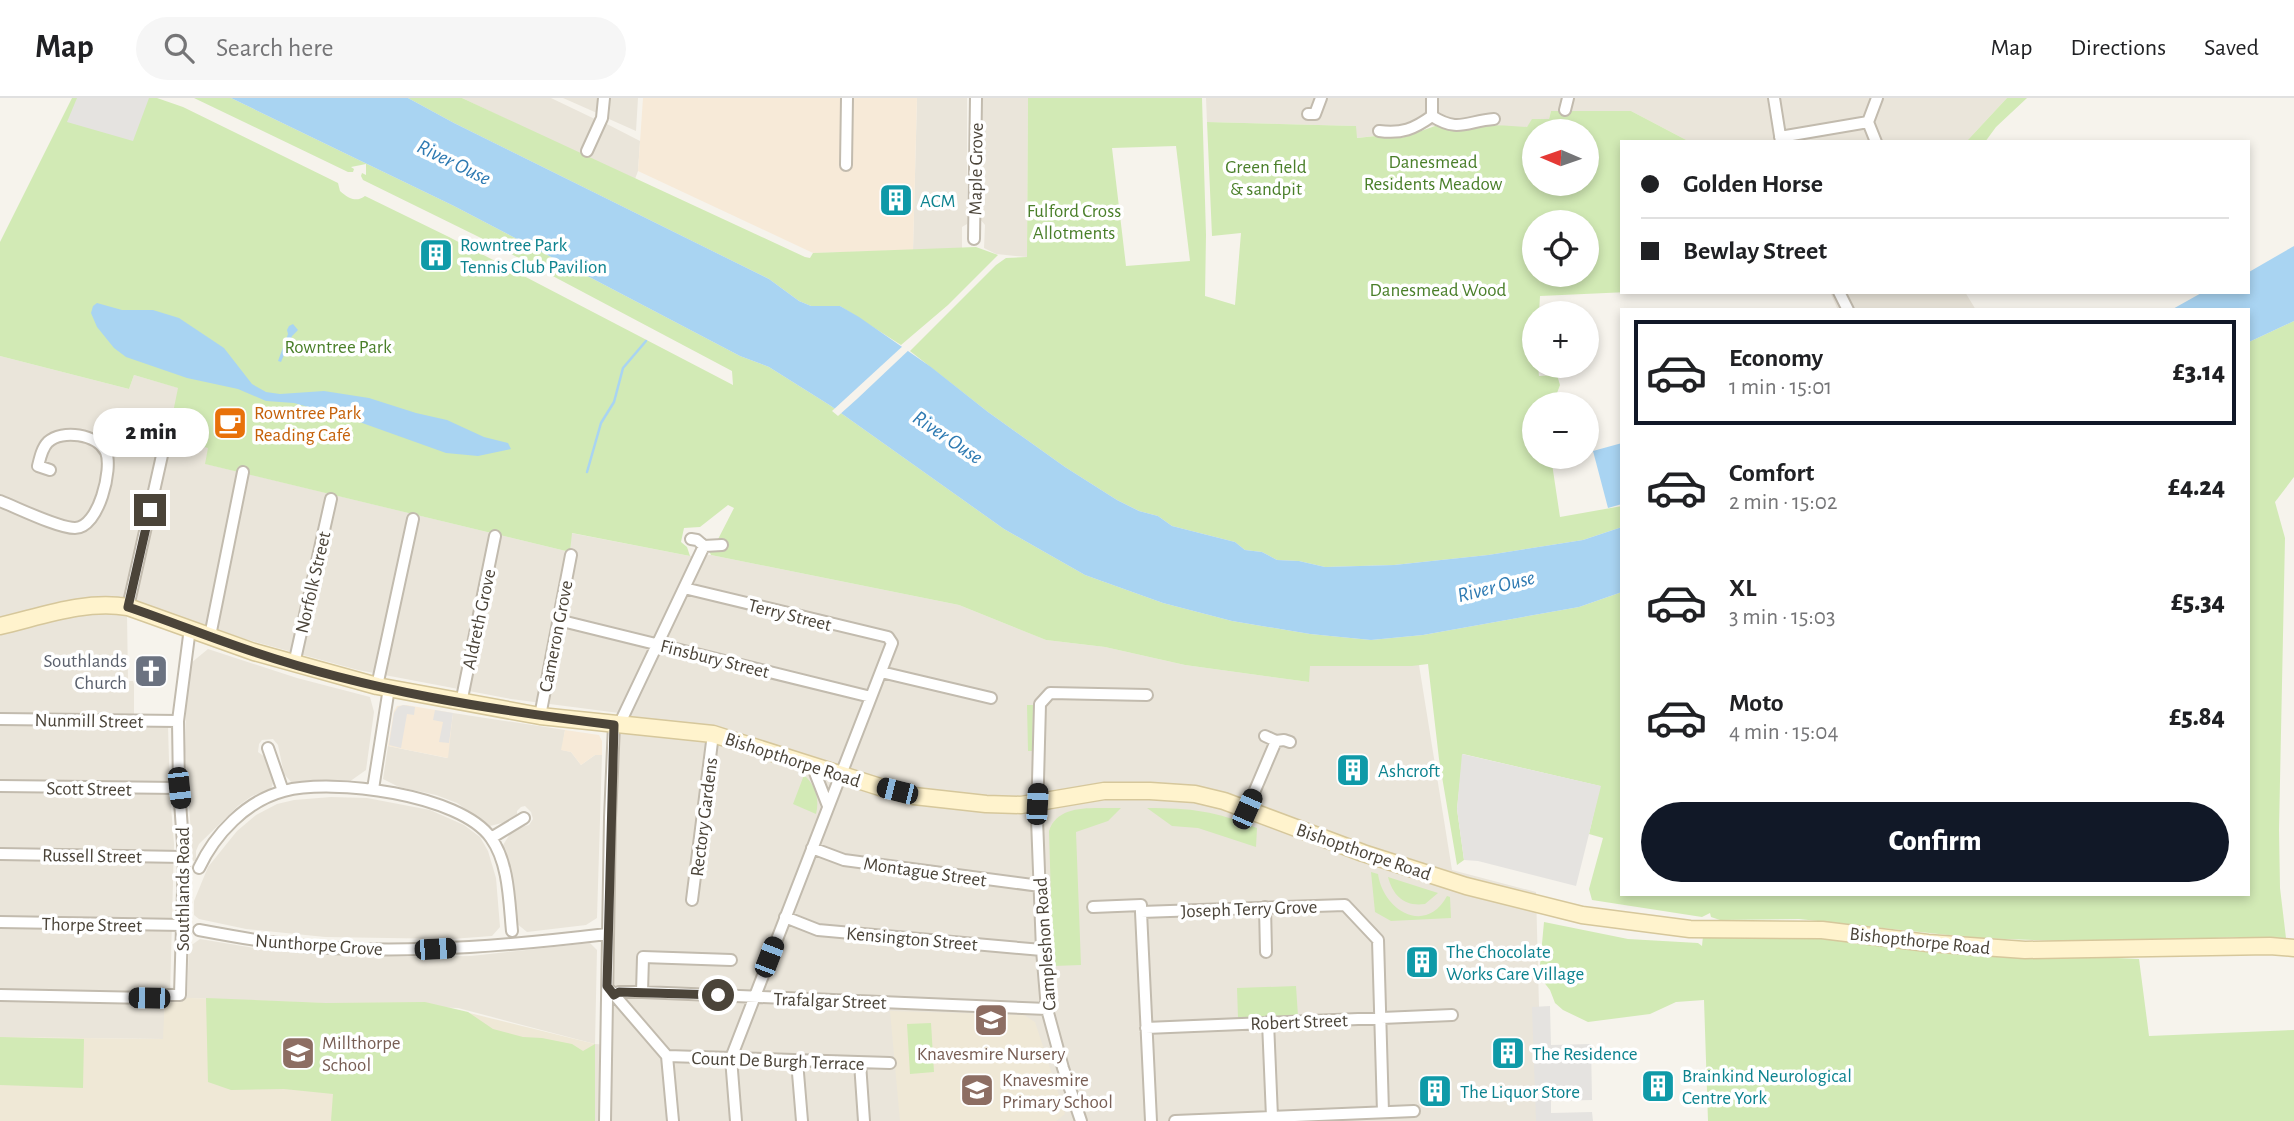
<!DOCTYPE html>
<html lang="en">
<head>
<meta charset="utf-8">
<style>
  body { margin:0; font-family:"Alegreya Sans",sans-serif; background:#f6f6f6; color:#202124; height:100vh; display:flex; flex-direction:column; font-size:26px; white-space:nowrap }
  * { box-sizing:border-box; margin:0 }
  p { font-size:23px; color:#757577 }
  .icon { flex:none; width:38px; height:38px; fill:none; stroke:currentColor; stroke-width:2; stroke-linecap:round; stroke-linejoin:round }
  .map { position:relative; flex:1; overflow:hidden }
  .side { position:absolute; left:1620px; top:210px; width:630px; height:588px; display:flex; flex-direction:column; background:#fff; border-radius:0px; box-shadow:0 4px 10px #0003 }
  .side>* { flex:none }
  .banner { position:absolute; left:1620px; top:42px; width:630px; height:154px; border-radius:0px; box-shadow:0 4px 10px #0003; display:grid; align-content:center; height:154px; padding:0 21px; background:#fff }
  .needle { width:46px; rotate:272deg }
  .tools { position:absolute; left:1522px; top:21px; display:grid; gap:14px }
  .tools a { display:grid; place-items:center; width:77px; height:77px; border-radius:50%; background:#fff; box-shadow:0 4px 10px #0003; font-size:35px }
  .end { position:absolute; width:32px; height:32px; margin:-16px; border:9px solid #4b4439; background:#fff; box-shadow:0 0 0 4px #fff }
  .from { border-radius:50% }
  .bubble { position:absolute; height:49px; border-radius:24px; background:#fff; box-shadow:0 4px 10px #0003; font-size:23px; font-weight:800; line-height:49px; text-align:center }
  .car { position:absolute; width:21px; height:42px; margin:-21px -10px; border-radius:9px; box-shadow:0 0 5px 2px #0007; background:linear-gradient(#222 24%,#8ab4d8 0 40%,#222 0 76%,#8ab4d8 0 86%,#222 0) }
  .banner b { display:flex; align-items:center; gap:24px; height:66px; font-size:26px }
  .banner b+b { border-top:2px solid #e0e0e0 }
  .banner i { width:18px; height:18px; background:#202124 }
  ul { padding:12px 0 0; list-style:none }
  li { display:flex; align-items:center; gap:21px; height:105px; margin:0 14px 10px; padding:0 7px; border:4px solid transparent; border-radius:0px }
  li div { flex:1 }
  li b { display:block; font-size:26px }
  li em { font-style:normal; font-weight:800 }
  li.on { border-color:#111827 }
  li>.icon { width:63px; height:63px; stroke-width:1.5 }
  .primary-button { display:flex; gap:14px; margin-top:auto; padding:14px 21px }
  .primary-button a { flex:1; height:80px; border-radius:42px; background:#111827; color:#fff; font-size:28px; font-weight:800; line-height:80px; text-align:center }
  header { display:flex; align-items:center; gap:42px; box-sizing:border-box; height:98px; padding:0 35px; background:#fff; border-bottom:2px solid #e0e0e0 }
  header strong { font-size:33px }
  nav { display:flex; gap:38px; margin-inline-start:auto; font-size:24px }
  .search { width:490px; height:63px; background:#f6f6f6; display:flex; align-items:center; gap:18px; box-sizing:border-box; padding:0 24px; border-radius:38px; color:#757577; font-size:26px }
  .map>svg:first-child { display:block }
  .residential { fill:#eae5da }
  .commercial { fill:#f7ead8 }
  .education { fill:#efe8d6 }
  .green { fill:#d2eab5; fill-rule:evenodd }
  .parking { fill:#e5e3e0 }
  .water { fill:#a9d4f2 }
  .pier { fill:#f6f3ec }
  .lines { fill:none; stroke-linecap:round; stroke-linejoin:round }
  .stream { stroke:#a9d4f2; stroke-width:2.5 }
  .street-casing { stroke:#c2bbae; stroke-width:14 }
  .secondary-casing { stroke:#d6c79b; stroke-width:19 }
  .street { stroke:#fff; stroke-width:10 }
  .secondary { stroke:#fff3cd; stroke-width:16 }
  .route { stroke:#4b4439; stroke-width:9 }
  .labels { text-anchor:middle; stroke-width:7; stroke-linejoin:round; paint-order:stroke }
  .park-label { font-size:19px; fill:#4a7f2a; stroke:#fff }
  .street-label { font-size:19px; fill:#4b4439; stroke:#fff }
  .culture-label { font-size:19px; fill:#0d838f; stroke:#fff; text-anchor:start }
  .food-label { font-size:19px; fill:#c56008; stroke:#fff; text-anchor:start }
  .worship-label { font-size:19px; fill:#5b616d; stroke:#fff; text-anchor:end }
  .education-label { font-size:19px; fill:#785e54; stroke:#fff; text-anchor:start }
  .water-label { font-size:21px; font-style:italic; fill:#2e7ab2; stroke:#fff }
</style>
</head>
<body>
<header>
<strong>Map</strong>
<div class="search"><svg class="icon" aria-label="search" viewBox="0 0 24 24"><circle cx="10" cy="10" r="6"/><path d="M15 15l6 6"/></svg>Search here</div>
<nav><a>Map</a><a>Directions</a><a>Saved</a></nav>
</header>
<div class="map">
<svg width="2294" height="1023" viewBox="0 0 2294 1023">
  <rect width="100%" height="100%" fill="#f6f3ec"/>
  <path class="residential" d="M462,0H551L599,23L582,57Z
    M563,0H598L597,15Z
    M610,0H638L636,33L609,21Z
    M917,0H967V126L962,129V151L913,152Z
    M981,0H1028L1027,159L996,156L984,150L985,127L980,121Z
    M1206,0H2007L1966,44H1690L1631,13H1551L1549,21L1527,29L1462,31L1430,28L1401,40L1376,38L1356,40V28L1207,24Z
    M603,24L640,43L638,73L635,81L586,58Z
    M1830,194H1965L1976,212H1838Z
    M0,258L129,291L134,277L179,290L209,350L206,366L570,454L571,435L690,458L711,457L959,507L1046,542L1105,549L1185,567L1309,584V568L1419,567L1452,772L1536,794L1542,1023H595V946L458,910L187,900L189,849L200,841L266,852L301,855L413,859L471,858L590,845L597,852L595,946L610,947L617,646L619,615L511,601L358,572L245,541L120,498L118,515L127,516L128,583H133L134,586V627L168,628L170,696L174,746L170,899L165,900L164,941L0,939Z
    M208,551L297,580L370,599L374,614L366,672L349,684L292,685L284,676L278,647L273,641L262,642L259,646L258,654L265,659L274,682L271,691L252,698L238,708L199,746L196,753V763H193L185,652L186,609L191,565Z
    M453,615L565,632L562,652L571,654L581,667L595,657H602L597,820L586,827L527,834L516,825L509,767L503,747L510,736L517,730L529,727L533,721L531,714L525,708L521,709L517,713V716L506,724L490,728L457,705L436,697L399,689L383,681L388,648L447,660Z
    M331,699L367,700L430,712L464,727L480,739L488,753L496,780L500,829L492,838L451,841L325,839L246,831L199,821L194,817V803L208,769L237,733L256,717L277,706L294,702Z"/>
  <path class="commercial" d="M643,0H917L913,152L813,155L638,73Z
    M406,607L453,615L448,660L388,648L394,613L397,608Z
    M565,632L599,637L602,643V657H595L581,667L571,654L561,652Z"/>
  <path class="education" d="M165,899L325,905L425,904L595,946V1023H0V939L163,941Z
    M890,913L1024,917L1035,924L1065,1016L1056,1023H900Z"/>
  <path class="green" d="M72,0H157L183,9L338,85L340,93C348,100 356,105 365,98L449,139L733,287L732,273L481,140L363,82L361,78L362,75L366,77V66L351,69L354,71L353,74H348L194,0H231L454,108L740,258L769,269L831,308L1004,431L1085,477L1163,505L1232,523L1310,536L1371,542L1423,537L1579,509L1622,494V796H2249V244L2294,223V379L2275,404L2285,440L2279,732L2280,790L2286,840L2234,839L2138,844L2063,843L1976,840L1799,821L1720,822L1711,819L1710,815L1702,819L1592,802L1589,791L1603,740L1589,736L1600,688L1463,656L1457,711L1464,762L1457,767L1439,661L1428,566L1412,568H1310L1309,584L1185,567L1105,549L1046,542L959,507L711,457L709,453L713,451L734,410L728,407L700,429L684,430L681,444L687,449L690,458L572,435L570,454L205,366L208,350L168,339L178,290L134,277L129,291L0,258V144Z
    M408,0H462L805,159L810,160L813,155L976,149L998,157L948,207L901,247L840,208H811L799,203L769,181L454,25Z
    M1028,0H1202L1206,137L1205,198L1235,207L1241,135L1212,138L1207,24L1356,28L1357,40L1376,38L1401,40L1438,27C1453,36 1465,27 1482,27C1497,27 1512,28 1527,29L1532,21H1549L1551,13H1631L1690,44H1622V194H1628L1540,198L1539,215H1535V268H1538L1539,278L1557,277L1560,287L1557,295L1542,299L1543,306H1535V359H1551L1560,419L1622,408V429L1583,442L1488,457L1394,467L1325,469L1299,463L1277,462L1262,454L1245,452L1235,444L1172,428L1158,418L1139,413L1117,402L1065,369L988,314L910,253L996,167L1006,160L1027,159ZM1535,33H1587V86H1535ZM1176,48L1190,163L1126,168L1112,50ZM1535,124H1587V177H1535Z
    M2007,0H2027L1996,29L1985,44H1966Z
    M1027,607H1033L1032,653H1028Z
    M804,677C815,687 820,700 816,716L793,706Z
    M1121,710L1108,723L1076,734L1081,867L1053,868L1049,733C1058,704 1097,711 1121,710Z
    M1147,710C1192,710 1215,713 1257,730L1256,749L1198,730L1172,728Z
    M1371,774L1378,776C1383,812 1425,838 1447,798L1450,799L1451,820L1391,823L1375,814Z
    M1388,779L1438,795L1425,806C1405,809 1393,798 1388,779Z
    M1544,824L1628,841L1698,845L1702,848L1703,838L1807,837L1926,851L2139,861L2149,938L2294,932V1023H1708L1704,902L1676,904L1650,916L1588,924L1563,912L1555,905L1550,892L1539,878Z
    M1296,888L1298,918L1238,920L1237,890Z
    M206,900L326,905L425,904L468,914L493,931L523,939L542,940L572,946L583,953L595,946V1023H331L333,996L284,991L231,992L208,984Z
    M931,925L934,974L910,976L907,926Z
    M0,939L84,941L83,990L0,987Z"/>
  <path class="parking" d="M77,0H149L133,43L67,24Z
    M403,607L415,609L414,617L407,616L401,650L389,647L394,615L398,609Z
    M435,612L453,615L449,645L439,644L443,624L433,622Z
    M1462,656L1601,688L1576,788L1478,763L1464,762L1457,711Z
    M1550,908L1551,947L1591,946L1592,1002L1551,1003V1015L1592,1014L1593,1023H1536L1532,909Z"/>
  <path class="water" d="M231,0H408L454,25L769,181L799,203L811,208H840L859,219L931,269L988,314L1065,369L1117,402L1139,413L1158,418L1172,428L1235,444L1245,452L1262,454L1277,462L1299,463L1325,469L1394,467L1488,457L1583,442L1622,429V494L1579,509L1423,537L1371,542L1310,536L1232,523L1163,505L1085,477L1004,431L831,308L769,269L740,258L454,108Z
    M2294,148V223L2292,224L2249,244V212H2171L2203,194H2249V174Z
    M97,205L122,212H153L179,220L224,250L252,286L266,294L280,296L324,293L369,300L416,315L447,322L484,339L508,345L511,351L478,358L446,355L351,321L294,305L266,303L238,291L187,280L126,259L114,250L97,229L91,215L93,208Z
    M293,226L298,232L292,238L281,264L278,263L288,236L287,232L289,228Z
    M1622,345V406L1608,410L1593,353Z"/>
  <path class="pier" d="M905,246L911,250L857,301L838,318L832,313Z"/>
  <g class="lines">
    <path class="stream" d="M587,374L601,325L614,304L623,270L646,243"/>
    <g class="street-casing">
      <path id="street" d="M1774,0L1781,44
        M1565,12L1568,0
        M1308,16H1315L1321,0
        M1432,18C1458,35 1467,23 1494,21
        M1868,24L1876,44
        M1379,33C1402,36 1414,31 1432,18V0
        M1780,39L1868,24L1877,0
        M587,53L602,20L604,0
        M846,67L847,0
        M974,141L976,0
        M1839,194L1848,212
        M0,403C18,410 58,430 75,430C99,430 113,370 106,354C97,336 62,331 48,344C42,350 40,360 38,368L50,372
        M691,441L697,442L704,448L722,447
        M684,490L888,539L892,545L731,960L736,1023
        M128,509L165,344
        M558,522L871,599
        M210,538L243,374
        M294,566L331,401
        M881,574L991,600
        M377,588L413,421
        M461,605L495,438
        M540,618L571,457
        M0,621L178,623
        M619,627L704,448
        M1276,643L1284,642L1290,644
        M268,650L283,693
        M812,667L828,708
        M0,688L179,690
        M373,691L389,590
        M1247,711L1276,643L1265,638
        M491,740L524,720
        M812,750L844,762L1040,788
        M0,756L184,759
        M199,770C215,736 246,703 284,693C332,680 460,696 491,740C509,765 509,803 512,833
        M692,802L713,636
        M1093,809L1141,807V814
        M1265,809L1266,854
        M785,819L818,832L1042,852
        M0,824L183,827
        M199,832C242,840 286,848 331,850C424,855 515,847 607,836
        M611,893L667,958L673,1023
        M642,894L643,859L731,862
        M0,897L149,900L153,897H180L184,759L179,690L178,623L190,530
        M614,897L619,894H642L1047,911
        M1268,924L1272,1019
        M1146,930L1452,917
        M667,958L890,965
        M797,963L802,1023
        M860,965L864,1023
        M605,1023L610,720L614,627
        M1081,1023L1063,970L1047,911L1042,852L1037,721L1040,606L1050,595L1147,597
        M1151,1023L1141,814L1345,807L1378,842L1383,1014
        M1175,1023L1414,1013"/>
    </g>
    <g class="secondary-casing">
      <path id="secondary" d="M0,528C43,518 84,502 128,509L254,554L377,588L540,618L713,636L880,689L914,698L986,706L1021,707L1104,693H1150L1195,696L1224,703L1363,755L1466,788L1582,817L1690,831L1822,832L1928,845L2025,852L2270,848L2294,850"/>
    </g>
    <use href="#street" class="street"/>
    <use href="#secondary" class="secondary"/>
  </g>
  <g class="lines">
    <path class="route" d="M150,412L128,509C170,523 211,540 254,554C370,593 492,612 614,627L607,888L614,897L619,894L718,897"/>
  </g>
  <defs>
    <g id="building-square" transform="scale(1.75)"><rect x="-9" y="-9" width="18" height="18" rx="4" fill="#0f9aa8" stroke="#fff"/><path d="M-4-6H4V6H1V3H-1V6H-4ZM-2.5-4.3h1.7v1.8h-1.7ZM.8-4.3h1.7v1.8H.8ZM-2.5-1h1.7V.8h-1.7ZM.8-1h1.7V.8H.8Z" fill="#fff"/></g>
    <g id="cafe-square" transform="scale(1.75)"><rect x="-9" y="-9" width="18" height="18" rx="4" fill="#e8710a" stroke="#fff"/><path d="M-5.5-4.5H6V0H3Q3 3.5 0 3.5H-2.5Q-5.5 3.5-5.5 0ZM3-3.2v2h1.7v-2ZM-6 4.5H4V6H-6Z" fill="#fff"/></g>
    <g id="church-square" transform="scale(1.75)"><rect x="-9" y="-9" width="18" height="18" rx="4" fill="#6b7280" stroke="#fff"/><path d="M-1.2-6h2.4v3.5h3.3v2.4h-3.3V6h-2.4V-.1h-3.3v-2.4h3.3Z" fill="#fff"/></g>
    <g id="school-square" transform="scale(1.75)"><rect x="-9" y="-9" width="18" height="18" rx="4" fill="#8d6e63" stroke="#fff"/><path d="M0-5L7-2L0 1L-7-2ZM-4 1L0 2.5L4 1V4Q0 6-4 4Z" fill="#fff"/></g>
  </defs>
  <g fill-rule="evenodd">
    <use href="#building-square" x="896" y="102"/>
    <use href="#building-square" x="436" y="157"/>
    <use href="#cafe-square" x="230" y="325"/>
    <use href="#church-square" x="151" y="573"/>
    <use href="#building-square" x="1353" y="672"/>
    <use href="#building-square" x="1422" y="864"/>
    <use href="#school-square" x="991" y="922"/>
    <use href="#school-square" x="298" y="955"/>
    <use href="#building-square" x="1508" y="955"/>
    <use href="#building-square" x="1658" y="988"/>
    <use href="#school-square" x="977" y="992"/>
    <use href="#building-square" x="1435" y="993"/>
  </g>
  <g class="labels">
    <g class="park-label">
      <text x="1433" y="70">Danesmead<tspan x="1433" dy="22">Residents Meadow</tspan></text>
      <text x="1266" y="75">Green field<tspan x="1266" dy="22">&amp; sandpit</tspan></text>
      <text x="1074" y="119">Fulford Cross<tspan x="1074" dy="22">Allotments</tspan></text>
      <text x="1438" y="198">Danesmead Wood</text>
      <text x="338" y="255">Rowntree Park</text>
    </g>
    <g class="street-label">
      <text transform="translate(975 71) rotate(-89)" y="7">Maple Grove</text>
      <text transform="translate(312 484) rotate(-77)" y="7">Norfolk Street</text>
      <text transform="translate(790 516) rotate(14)" y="7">Terry Street</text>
      <text transform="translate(478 521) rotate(-78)" y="7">Aldreth Grove</text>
      <text transform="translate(555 538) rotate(-79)" y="7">Cameron Grove</text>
      <text transform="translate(715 560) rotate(14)" y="7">Finsbury Street</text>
      <text transform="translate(89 622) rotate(1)" y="7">Nunmill Street</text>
      <text transform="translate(793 661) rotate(18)" y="7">Bishopthorpe Road</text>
      <text transform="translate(89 690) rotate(1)" y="7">Scott Street</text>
      <text transform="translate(703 719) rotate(-83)" y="7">Rectory Gardens</text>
      <text transform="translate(1364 753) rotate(19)" y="7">Bishopthorpe Road</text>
      <text transform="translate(92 757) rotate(1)" y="7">Russell Street</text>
      <text transform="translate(925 773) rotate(8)" y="7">Montague Street</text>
      <text transform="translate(182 791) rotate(-90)" y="7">Southlands Road</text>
      <text transform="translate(1249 810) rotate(-2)" y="7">Joseph Terry Grove</text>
      <text transform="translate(92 826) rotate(1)" y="7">Thorpe Street</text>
      <text transform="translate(912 840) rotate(5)" y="7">Kensington Street</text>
      <text transform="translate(1920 842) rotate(6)" y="7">Bishopthorpe Road</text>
      <text transform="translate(319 846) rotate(4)" y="7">Nunthorpe Grove</text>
      <text transform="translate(1044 846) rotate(-94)" y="7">Campleshon Road</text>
      <text transform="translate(830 902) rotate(2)" y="7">Trafalgar Street</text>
      <text transform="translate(1299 923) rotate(-2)" y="7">Robert Street</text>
      <text transform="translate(778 962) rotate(2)" y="7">Count De Burgh Terrace</text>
    </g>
    <g class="culture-label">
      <text x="920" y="109">ACM</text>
      <text x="460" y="153">Rowntree Park<tspan x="460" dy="22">Tennis Club Pavilion</tspan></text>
      <text x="1378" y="679">Ashcroft</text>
      <text x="1446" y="860">The Chocolate<tspan x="1446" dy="22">Works Care Village</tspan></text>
      <text x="1532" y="962">The Residence</text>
      <text x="1682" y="984">Brainkind Neurological<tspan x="1682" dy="22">Centre York</tspan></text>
      <text x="1460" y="1000">The Liquor Store</text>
    </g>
    <g class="food-label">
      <text x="254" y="321">Rowntree Park<tspan x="254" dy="22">Reading Café</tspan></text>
    </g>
    <g class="worship-label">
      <text x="127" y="569">Southlands<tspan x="127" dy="22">Church</tspan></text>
    </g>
    <g class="education-label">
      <text x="322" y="951">Millthorpe<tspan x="322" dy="22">School</tspan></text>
      <text x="991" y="962" text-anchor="middle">Knavesmire Nursery</text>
      <text x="1002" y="988">Knavesmire<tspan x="1002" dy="22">Primary School</tspan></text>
    </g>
    <g class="water-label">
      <text transform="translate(454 64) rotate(26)" y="7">River Ouse</text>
      <text transform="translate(948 339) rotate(34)" y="7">River Ouse</text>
      <text transform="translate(1496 488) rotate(-14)" y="7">River Ouse</text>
    </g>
  </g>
</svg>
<div class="tools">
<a><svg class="needle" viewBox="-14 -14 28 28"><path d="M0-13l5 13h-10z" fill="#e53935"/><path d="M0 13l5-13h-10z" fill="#757577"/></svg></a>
<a><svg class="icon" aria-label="locate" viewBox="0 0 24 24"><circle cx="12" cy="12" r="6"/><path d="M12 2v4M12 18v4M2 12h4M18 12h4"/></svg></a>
<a>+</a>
<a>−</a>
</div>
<i class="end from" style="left:718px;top:897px"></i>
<i class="end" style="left:150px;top:412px"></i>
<div class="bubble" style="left:93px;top:310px;width:116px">2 min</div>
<i class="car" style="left:179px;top:690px;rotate:174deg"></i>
<i class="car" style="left:897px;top:693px;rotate:284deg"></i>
<i class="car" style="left:1037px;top:706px;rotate:3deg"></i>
<i class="car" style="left:1247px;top:711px;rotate:24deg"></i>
<i class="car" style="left:435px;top:851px;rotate:87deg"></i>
<i class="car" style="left:769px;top:859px;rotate:21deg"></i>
<i class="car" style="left:149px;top:900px;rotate:271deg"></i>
<div class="banner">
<b><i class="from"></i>Golden Horse</b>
<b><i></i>Bewlay Street</b>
</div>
<section class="side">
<ul>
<li class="on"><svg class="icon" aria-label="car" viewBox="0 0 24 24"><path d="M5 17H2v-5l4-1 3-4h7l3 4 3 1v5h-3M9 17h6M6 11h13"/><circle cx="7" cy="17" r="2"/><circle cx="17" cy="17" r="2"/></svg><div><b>Economy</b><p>1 min · 15:01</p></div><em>£3.14</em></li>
<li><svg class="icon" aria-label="car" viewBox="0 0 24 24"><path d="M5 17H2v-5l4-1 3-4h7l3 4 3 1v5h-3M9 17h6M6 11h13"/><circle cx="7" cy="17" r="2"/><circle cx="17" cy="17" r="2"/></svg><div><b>Comfort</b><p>2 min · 15:02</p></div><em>£4.24</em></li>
<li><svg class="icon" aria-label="car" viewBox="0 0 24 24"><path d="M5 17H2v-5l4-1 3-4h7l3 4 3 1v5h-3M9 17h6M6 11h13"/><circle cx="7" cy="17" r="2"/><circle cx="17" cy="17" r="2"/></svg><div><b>XL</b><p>3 min · 15:03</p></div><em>£5.34</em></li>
<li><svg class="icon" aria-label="car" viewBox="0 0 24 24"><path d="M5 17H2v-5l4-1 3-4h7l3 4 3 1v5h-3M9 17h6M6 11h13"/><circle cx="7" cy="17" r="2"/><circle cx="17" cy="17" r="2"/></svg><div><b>Moto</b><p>4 min · 15:04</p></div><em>£5.84</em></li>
</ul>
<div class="primary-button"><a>Confirm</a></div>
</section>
</div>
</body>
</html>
